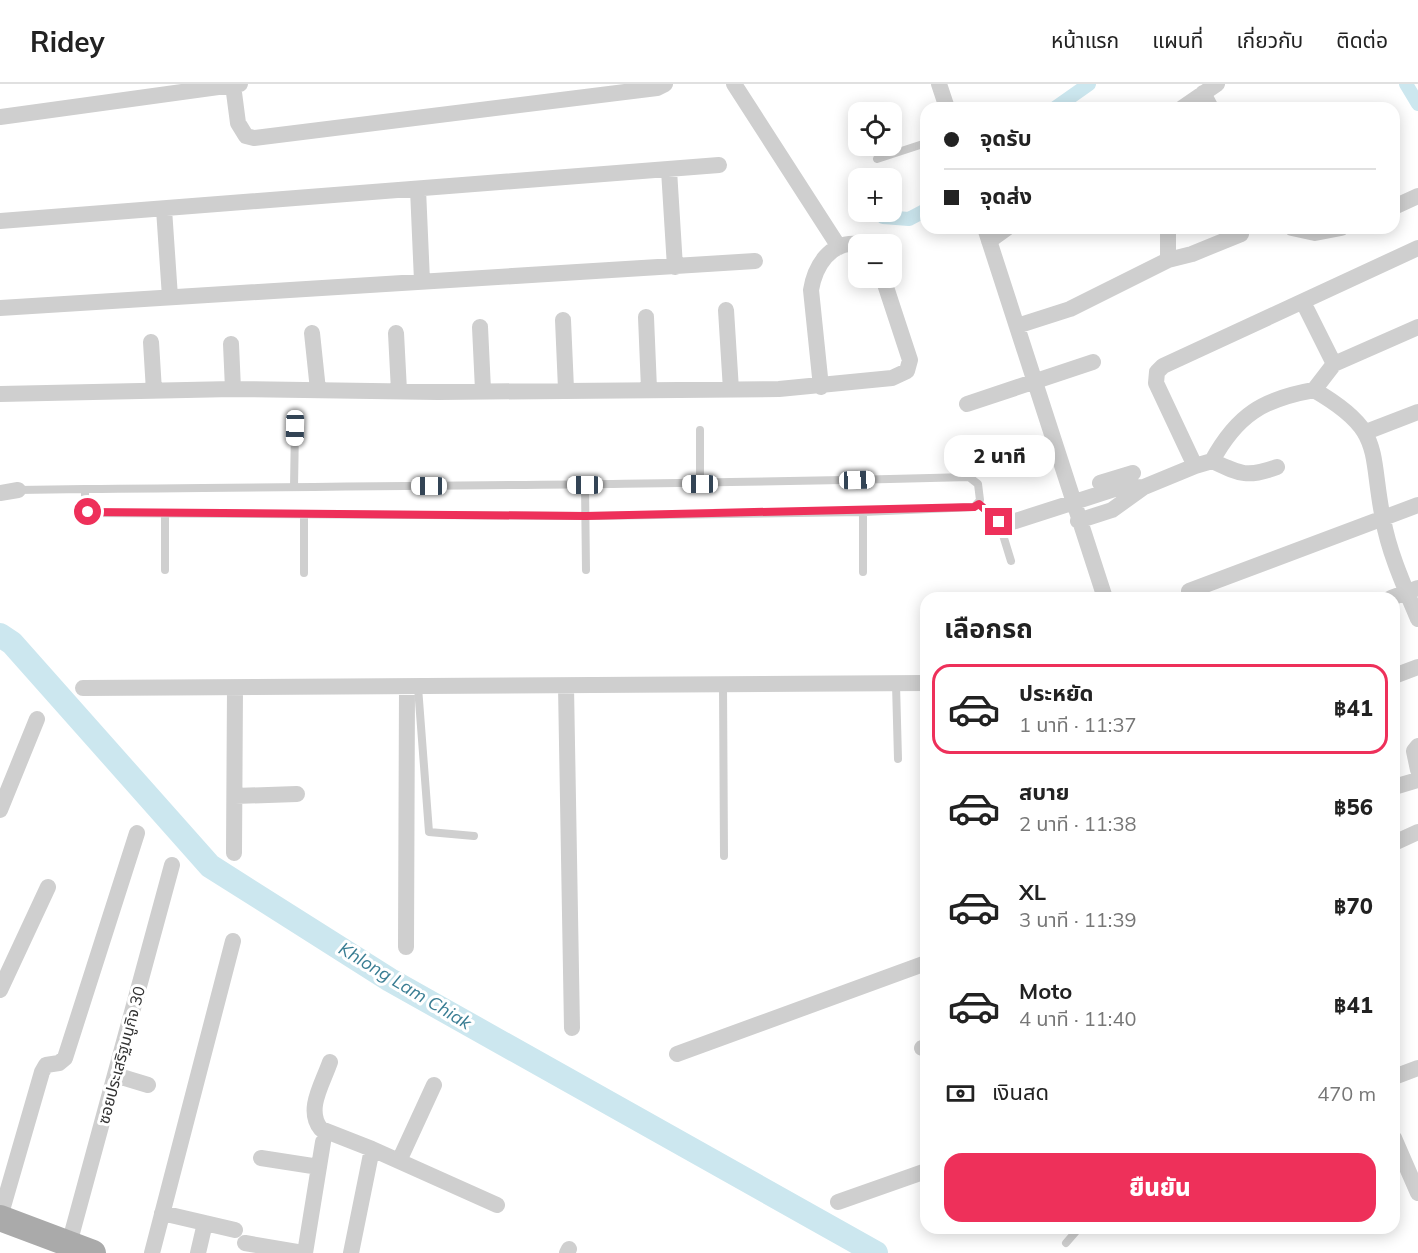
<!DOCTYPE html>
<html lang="th">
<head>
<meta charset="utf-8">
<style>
  body { margin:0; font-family:Mulish,"Noto Sans Thai",sans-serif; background:#f2f2f2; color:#222; height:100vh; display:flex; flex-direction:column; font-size:22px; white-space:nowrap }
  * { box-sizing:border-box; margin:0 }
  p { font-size:20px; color:#767676 }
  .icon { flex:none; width:33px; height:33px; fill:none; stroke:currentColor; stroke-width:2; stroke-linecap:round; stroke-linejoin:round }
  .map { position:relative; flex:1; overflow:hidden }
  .drawer { position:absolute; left:920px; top:508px; width:480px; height:642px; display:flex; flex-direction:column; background:#fff; border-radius:18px; box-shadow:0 3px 15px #0003 }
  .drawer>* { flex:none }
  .banner { position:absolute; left:920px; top:18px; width:480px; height:132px; border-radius:18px; box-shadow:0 3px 15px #0003; display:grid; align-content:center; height:132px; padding:0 24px; background:#fff }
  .tools { position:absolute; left:848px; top:18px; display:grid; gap:12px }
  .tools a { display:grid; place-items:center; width:54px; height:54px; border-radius:12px; background:#fff; box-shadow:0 3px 15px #0003; font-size:30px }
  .end { position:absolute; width:27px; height:27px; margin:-14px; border:8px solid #ee305a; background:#fff; box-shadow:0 0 0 3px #fff }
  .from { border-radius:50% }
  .bubble { position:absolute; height:42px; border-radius:18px; background:#fff; box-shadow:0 3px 15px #0003; font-size:20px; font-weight:800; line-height:42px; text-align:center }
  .car { position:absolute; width:18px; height:36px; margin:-18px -9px; border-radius:8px; box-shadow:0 0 4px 2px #0007; background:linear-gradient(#fff 24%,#345 0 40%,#fff 0 76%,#345 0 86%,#fff 0) }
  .banner b { display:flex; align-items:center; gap:21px; height:57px; font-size:22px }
  .banner b+b { border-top:2px solid #e0e0e0 }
  .banner i { width:15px; height:15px; background:#222 }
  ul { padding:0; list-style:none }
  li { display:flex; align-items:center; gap:18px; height:90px; margin:0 12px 9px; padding:0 12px; border:3px solid transparent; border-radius:18px }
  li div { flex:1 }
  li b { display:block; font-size:22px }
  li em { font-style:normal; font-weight:800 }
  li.selected { border-color:#ee305a }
  li>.icon { width:54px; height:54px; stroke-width:1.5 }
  h2 { padding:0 24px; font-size:27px; line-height:72px }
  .pay { display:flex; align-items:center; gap:15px; height:66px; padding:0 24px; font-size:22px }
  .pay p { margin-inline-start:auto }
  .action { display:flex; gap:12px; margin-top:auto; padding:12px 24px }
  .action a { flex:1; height:69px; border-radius:18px; background:#ee305a; color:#fff; font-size:24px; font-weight:800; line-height:69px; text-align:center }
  header { display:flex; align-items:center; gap:36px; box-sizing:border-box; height:84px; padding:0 30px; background:#fff; border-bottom:2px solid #e0e0e0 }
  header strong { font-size:28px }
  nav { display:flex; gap:33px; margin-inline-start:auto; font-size:21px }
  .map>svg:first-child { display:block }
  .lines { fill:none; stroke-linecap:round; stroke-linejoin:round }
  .canal { stroke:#cce7ef; stroke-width:14 }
  .river { stroke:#cce7ef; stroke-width:24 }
  .lane { stroke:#cfcfcf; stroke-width:8 }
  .street { stroke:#cfcfcf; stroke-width:16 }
  .primary { stroke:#aaa; stroke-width:26 }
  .route { stroke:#ee305a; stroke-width:8 }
  .labels { text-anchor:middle; stroke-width:6; stroke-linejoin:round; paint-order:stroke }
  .street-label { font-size:16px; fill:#323232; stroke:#fff }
  .water-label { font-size:18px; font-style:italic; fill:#397d93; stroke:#fff }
</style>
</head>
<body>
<header>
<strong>Ridey</strong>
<nav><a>หน้าแรก</a><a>แผนที่</a><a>เกี่ยวกับ</a><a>ติดต่อ</a></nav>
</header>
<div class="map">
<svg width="1418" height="1169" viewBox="0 0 1418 1169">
  <rect width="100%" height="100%" fill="#fff"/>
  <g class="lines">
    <path class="canal" d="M1406,0L1418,20
      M1055,24L1089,0
      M883,133L909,135L926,126"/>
    <path class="river" d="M0,551L12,559L210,782L390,896L876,1169"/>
    <path class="lane" d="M877,75L926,59
      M700,346V400
      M585,401L586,486
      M294,403L295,344
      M18,406L85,405C380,402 674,401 969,393L978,400L980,416L974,423L863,428L586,432L90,429L85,423V405
      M979,420L999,438L1011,477
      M165,430V486
      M304,430V489
      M863,488V428
      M896,600L898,675
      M723,601L724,772
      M418,603L429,748L474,752
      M1066,1159L1079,1144"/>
    <path class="street" d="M734,0L839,163
      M939,0L947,24
      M233,1L238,39L246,52L254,54L657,4L665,0
      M1203,9L1211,24
      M1182,24L1217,0
      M0,33L240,0
      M669,86L675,183
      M418,105L422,197
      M1394,123L1418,112
      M164,125L170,213
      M0,137L719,81
      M985,144L1105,514
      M1292,144L1315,149L1341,144
      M989,157L1007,144
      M1168,176V144
      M1303,218L1334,280L1314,306
      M0,224L755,177
      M726,226L731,306
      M646,233L649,305
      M563,236L566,305
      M1017,242L1070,225L1168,176L1192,170L1241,150
      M480,243L483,306
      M312,249L318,306
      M396,249L399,307
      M151,258L154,307
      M231,260L233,305
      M1334,280L1418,243
      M821,303L811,206C815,182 830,157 858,160
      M0,310L233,305L438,308L779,305L892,294L907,287L910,276L883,194
      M967,320L1093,278
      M1366,348L1418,328
      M1212,377C1237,331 1263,315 1314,306C1385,347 1369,365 1383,435C1389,469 1405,504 1418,535
      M987,380L1054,359
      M1277,383C1247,394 1240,390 1212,377L1195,382L1156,299L1157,288L1163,282L1418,164
      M1100,399L1133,389
      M0,409L18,406
      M1078,437L1112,426L1144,403L1195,382
      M1006,440L1118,404L1144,403
      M1189,507L1418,421
      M1391,514L1418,504
      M1394,592L1418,583
      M566,602L572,944
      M83,604L926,599
      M1418,662L1414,667L1418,686
      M1394,703L1418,696
      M235,712L297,710
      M0,726L37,635
      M1394,759L1418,748
      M234,769L235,604
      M406,863L407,603
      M0,906L48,803
      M922,964L926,963
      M677,970L926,879
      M330,978C323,999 305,1026 321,1045L372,1065L497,1121
      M115,991L148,1001
      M1394,993L1418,984
      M1394,1054L1418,1109
      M261,1074L319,1083
      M399,1077L434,1001
      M838,1118L926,1087
      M162,1129L235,1146
      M0,1133L42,988L46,981L59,979L65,974L137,749
      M245,1159L303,1169
      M69,1160L172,781
      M152,1169L233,857
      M198,1169L205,1139
      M305,1169L323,1058
      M351,1169L372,1065
      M567,1169L569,1165"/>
    <path class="primary" d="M0,1134L93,1169"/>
  </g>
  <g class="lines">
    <path class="route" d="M88,428L586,432L974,423L979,420L999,438"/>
  </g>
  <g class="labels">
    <g class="street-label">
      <text transform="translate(121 971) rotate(-75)" y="6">ซอยประเสริฐมนูกิจ 30</text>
    </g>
    <g class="water-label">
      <text transform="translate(405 902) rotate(31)" y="6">Khlong Lam Chiak</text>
    </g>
  </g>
</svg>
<div class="tools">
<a><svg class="icon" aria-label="locate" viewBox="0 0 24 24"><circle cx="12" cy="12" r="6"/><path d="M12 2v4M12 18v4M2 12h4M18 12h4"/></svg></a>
<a>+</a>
<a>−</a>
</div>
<i class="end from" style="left:88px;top:428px"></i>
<i class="end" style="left:999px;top:438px"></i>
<div class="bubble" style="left:944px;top:351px;width:111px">2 นาที</div>
<i class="car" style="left:295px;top:344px;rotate:181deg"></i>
<i class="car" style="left:857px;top:396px;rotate:88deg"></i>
<i class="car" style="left:700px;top:400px;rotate:270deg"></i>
<i class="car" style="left:585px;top:401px;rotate:270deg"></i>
<i class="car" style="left:429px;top:402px;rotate:270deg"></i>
<div class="banner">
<b><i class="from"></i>จุดรับ</b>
<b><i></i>จุดส่ง</b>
</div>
<section class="drawer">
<h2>เลือกรถ</h2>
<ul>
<li class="selected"><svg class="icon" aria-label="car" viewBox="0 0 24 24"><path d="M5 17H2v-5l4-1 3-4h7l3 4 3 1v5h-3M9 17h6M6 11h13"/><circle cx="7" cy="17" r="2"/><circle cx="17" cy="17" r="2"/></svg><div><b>ประหยัด</b><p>1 นาที · 11:37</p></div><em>฿41</em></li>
<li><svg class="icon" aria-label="car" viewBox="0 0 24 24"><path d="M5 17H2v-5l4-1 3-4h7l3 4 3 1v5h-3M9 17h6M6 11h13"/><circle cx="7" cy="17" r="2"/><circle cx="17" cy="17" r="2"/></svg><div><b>สบาย</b><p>2 นาที · 11:38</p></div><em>฿56</em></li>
<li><svg class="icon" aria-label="car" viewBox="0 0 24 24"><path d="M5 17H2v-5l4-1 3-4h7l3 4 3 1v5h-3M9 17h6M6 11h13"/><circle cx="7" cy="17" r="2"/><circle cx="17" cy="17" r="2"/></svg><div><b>XL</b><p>3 นาที · 11:39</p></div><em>฿70</em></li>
<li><svg class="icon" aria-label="car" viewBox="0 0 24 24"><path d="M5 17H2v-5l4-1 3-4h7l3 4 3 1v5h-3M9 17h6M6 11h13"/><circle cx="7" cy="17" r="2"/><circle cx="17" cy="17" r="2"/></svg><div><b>Moto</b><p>4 นาที · 11:40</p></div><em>฿41</em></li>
</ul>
<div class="pay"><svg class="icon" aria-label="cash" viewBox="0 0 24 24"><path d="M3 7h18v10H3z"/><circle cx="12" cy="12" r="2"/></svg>เงินสด<p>470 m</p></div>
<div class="action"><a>ยืนยัน</a></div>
</section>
</div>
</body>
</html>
